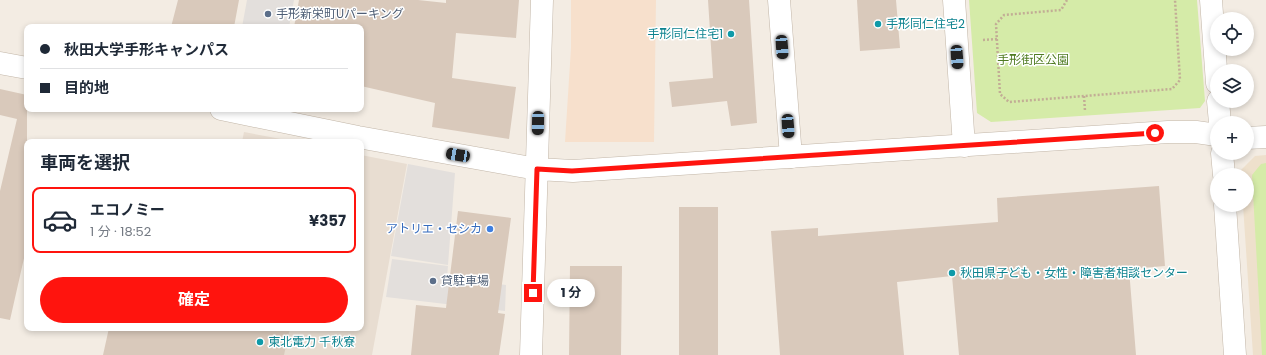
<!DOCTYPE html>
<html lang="ja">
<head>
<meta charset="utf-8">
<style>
  body { margin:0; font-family:Poppins,"Noto Sans JP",sans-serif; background:#f2f2f3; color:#1f2937; height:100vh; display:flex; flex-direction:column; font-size:15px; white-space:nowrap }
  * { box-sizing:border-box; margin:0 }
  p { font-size:13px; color:#747a83 }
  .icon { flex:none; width:22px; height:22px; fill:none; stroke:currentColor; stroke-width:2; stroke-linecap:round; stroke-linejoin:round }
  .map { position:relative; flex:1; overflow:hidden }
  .drawer { position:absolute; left:24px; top:139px; width:340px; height:192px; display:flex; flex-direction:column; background:#fff; border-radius:8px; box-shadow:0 2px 6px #0003 }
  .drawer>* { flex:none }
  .top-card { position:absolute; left:24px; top:24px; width:340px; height:88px; border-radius:8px; box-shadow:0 2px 6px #0003; display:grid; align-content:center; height:88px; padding:0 16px; background:#fff }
  .controls { position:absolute; left:1210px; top:12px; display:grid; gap:8px }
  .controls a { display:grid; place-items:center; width:44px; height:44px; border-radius:50%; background:#fff; box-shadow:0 2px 6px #0003; font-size:20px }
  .end { position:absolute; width:18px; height:18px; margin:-9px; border:5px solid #ff140e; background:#fff; box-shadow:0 0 0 2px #fff }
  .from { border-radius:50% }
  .bubble { position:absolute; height:28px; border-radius:14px; background:#fff; box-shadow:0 2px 6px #0003; font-size:13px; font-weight:700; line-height:28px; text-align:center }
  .car { position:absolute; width:12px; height:24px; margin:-12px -6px; border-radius:5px; box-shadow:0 0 3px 1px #0007; background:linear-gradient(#222 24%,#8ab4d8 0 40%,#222 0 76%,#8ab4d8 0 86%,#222 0) }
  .top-card b { display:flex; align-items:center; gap:14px; height:38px; font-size:15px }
  .top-card b+b { border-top:1px solid #e0e1e3 }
  .top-card i { width:10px; height:10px; background:#1f2937 }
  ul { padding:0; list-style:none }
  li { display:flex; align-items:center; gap:12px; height:66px; margin:0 8px 6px; padding:0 8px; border:2px solid transparent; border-radius:8px }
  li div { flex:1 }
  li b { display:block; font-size:15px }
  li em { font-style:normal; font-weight:700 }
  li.current { border-color:#ff140e }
  li>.icon { width:36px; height:36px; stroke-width:1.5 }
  h2 { padding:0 16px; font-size:18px; line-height:48px }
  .primary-button { display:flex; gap:8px; margin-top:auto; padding:8px 16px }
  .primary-button a { flex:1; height:46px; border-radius:24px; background:#ff140e; color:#fff; font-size:16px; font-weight:700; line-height:46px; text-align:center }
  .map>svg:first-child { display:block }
  .residential { fill:#e8ddd1 }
  .commercial { fill:#f7e0cc }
  .education { fill:#eee0cc }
  .green { fill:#d5eba8 }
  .parking { fill:#e3dfdc }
  .building { fill:#d9c9bb }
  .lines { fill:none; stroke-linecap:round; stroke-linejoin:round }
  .minor-casing { stroke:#c2b6a8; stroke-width:23 }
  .tertiary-casing { stroke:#c2b6a8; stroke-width:23 }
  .path { stroke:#c2ad95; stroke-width:2.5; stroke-dasharray:2 2; stroke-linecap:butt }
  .minor { stroke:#fff; stroke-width:22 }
  .tertiary { stroke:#fff; stroke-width:22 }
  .route { stroke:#ff140e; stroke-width:5 }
  .service-dot { fill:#5c6f8a; stroke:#fff; stroke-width:1.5 }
  .culture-dot { fill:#0f9aa8; stroke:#fff; stroke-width:1.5 }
  .shop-dot { fill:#3f7fe0; stroke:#fff; stroke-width:1.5 }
  .labels { text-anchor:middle; stroke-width:3; stroke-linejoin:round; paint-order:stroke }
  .service-label { font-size:12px; fill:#4e5e75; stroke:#fff; text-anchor:start }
  .culture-label { font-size:12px; fill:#0d838f; stroke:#fff; text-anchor:start }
  .park-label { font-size:12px; fill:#4f7b22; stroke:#fff }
  .shop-label { font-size:12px; fill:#366cbe; stroke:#fff; text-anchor:end }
</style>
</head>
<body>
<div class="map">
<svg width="1266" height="355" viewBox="0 0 1266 355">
  <rect width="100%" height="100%" fill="#f3ece3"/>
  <path class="residential" d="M244,132L297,142H242Z
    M361,155L407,164L372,355H201L206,328H361Z"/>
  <path class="commercial" d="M571,0H656L654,142H565L571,48Z"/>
  <path class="education" d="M1266,155V355H1253L1243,205H1247V175H1241V170L1255,156Z"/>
  <path class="green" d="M969,0H1197L1205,101L1200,108L991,122L977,113Z
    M1266,163V355H1262L1252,175L1261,164Z"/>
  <path class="parking" d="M247,0H294L289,27H242Z
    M408,164L455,173L448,265L391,256Z
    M392,259L448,266L447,277L506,285L505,311L386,297Z"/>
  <path class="building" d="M178,0H239L234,27H171Z
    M299,0H418L446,3V0H519L516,38L456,33L452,78L516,87L509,139L432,127L435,103L361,86V27H294Z
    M708,0H749L757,123L731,126L727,101L672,107L669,82L713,78Z
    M857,0H896L900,48L860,51Z
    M0,89L27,95V245L10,320L0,318V191L17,119L0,115Z
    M1159,186L1165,266L1129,269L1136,355H959L952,276L897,282L904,355H780L771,231L818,228V236L998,222L997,198Z
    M679,207H718V355H679Z
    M458,211L511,218L498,313L505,314L499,355H411L416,305L446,308Z
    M570,266H622L621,355H569Z
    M109,328H290L284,355H103Z"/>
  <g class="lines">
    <g class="minor-casing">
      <path id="minor" d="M779,0L791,157
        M954,0L964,146
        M0,63L27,68
        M221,109L358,137L537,169"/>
    </g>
    <g class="tertiary-casing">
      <path id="tertiary" d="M1211,0L1217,83
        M1218,101L1220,123
        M1247,138L1266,137
        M1222,153L1224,175
        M537,169L573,171L1168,132H1196L1217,135
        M1225,205L1235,355
        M531,355L542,0"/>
    </g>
    <path class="path" d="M1067,0L1061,10L1004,15L996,24L1000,94L1009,102L1172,89L1180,80L1175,0
      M983,40L997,39
      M1084,96L1085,111"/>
    <use href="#minor" class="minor"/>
    <use href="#tertiary" class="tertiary"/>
  </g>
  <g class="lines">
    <path class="route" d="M533,293L537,169L572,171L1155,133"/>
  </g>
  <g class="service-dot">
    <circle cx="268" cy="14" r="4"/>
    <circle cx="433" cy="281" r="4"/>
  </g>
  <g class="culture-dot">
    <circle cx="878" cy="24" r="4"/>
    <circle cx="731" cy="34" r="4"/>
    <circle cx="952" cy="273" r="4"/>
    <circle cx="260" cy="342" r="4"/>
  </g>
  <circle class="shop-dot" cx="490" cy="229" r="4"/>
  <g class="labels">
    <g class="service-label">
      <text x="276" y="18">手形新栄町Uパーキング</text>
      <text x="441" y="285">貸駐車場</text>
    </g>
    <g class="culture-label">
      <text x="886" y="28">手形同仁住宅2</text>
      <text x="723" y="38" text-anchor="end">手形同仁住宅1</text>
      <text x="960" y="277">秋田県子ども・女性・障害者相談センター</text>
      <text x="268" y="346">東北電力 千秋寮</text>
    </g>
    <g class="park-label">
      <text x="1033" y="64">手形街区公園</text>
    </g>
    <g class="shop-label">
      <text x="482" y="233">アトリエ・セシカ</text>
    </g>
  </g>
</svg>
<div class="controls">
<a><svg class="icon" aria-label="locate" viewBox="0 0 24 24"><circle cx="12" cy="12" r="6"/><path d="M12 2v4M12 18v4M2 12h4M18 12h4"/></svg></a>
<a><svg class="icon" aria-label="layers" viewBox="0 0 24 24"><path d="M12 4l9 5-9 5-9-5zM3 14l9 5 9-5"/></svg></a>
<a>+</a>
<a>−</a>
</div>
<i class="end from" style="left:1155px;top:133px"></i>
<i class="end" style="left:533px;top:293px"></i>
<div class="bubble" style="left:547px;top:279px;width:48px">1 分</div>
<i class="car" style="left:782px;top:47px;rotate:176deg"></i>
<i class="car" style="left:957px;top:57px;rotate:176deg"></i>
<i class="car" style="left:538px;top:123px;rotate:181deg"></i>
<i class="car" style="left:788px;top:126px;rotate:176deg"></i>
<i class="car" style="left:458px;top:155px;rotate:280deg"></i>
<div class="top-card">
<b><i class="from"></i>秋田大学手形キャンパス</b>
<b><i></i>目的地</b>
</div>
<section class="drawer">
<h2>車両を選択</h2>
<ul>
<li class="current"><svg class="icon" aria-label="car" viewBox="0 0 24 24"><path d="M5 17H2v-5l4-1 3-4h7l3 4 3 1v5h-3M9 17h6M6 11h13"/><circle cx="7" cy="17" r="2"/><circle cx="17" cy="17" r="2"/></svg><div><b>エコノミー</b><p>1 分 · 18:52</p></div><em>¥357</em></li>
</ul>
<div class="primary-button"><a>確定</a></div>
</section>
</div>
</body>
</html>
